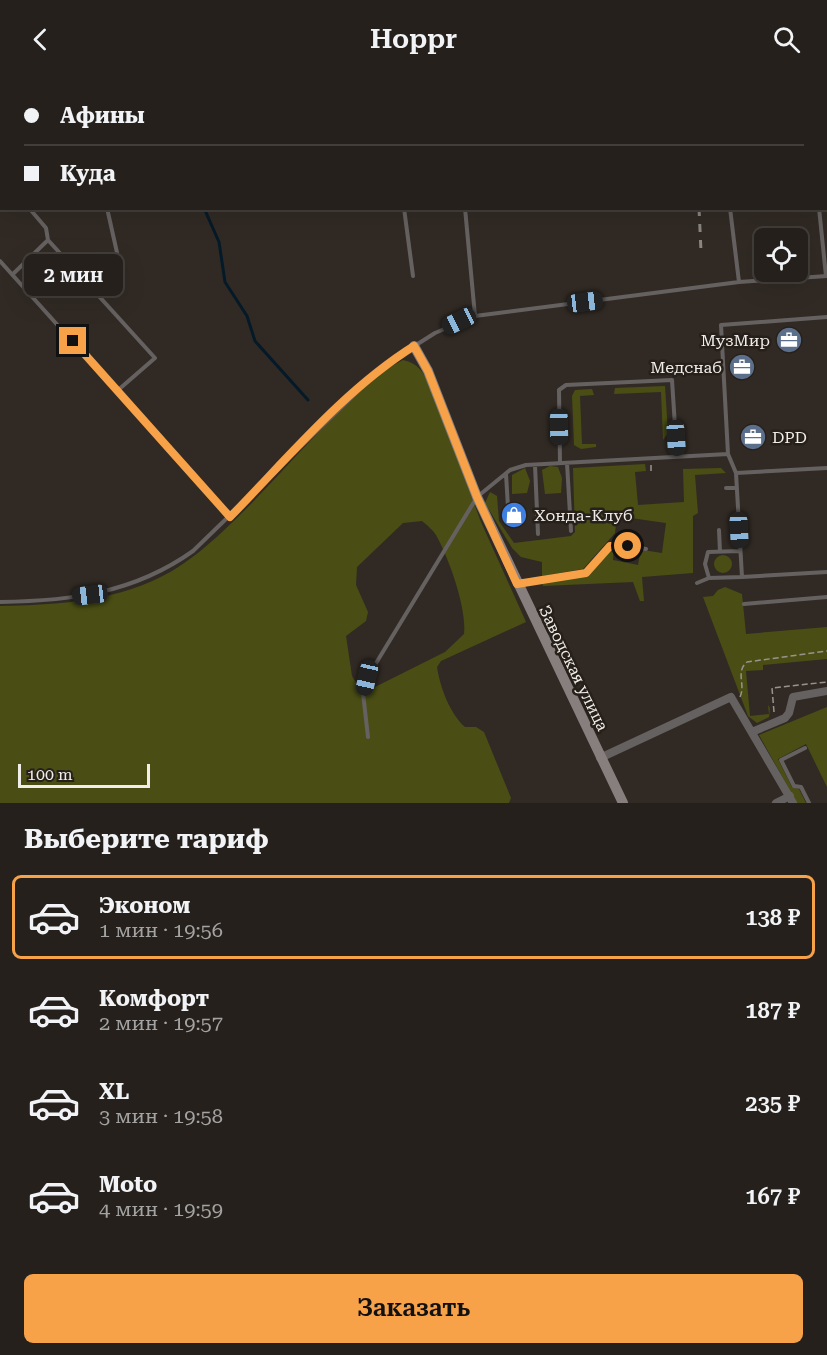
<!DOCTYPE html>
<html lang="ru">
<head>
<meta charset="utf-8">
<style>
  body { margin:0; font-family:"Roboto Serif",serif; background:#2d2824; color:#f1f3f6; height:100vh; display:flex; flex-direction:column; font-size:22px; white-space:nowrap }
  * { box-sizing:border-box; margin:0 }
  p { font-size:20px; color:#a3a3a3 }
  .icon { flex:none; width:33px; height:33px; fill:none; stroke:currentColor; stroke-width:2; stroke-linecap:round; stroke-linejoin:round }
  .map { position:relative; height:725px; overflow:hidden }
  .details { display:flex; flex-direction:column; background:#25201b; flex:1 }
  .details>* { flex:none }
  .top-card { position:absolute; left:0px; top:0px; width:828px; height:132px; box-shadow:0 6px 24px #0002,0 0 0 2px #423e3a; display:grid; align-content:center; height:132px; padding:0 24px; background:#25201b }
  .buttons { position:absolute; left:754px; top:150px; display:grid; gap:12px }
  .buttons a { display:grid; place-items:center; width:54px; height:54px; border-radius:9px; background:#25201b; box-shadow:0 6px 24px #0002,0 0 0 2px #423e3a; font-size:30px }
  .scale { position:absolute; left:18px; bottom:15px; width:132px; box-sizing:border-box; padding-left:6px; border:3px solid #f1ede9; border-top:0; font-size:16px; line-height:21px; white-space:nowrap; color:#f1ede9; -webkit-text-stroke:4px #27201a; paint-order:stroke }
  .end { position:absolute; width:27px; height:27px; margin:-14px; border:8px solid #f7a148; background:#111; box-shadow:0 0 0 3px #111 }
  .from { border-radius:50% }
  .bubble { position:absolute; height:42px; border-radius:9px; background:#25201b; box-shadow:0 6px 24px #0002,0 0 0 2px #423e3a; font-size:20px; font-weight:600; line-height:42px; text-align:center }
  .car { position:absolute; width:18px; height:36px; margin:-18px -9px; border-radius:8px; box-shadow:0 0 4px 2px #0007; background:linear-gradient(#222 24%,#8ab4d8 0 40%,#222 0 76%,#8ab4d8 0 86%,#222 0) }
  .top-card b { display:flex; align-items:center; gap:21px; height:57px; font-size:22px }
  .top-card b+b { border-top:2px solid #423e3a }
  .top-card i { width:15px; height:15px; background:#f1f3f6 }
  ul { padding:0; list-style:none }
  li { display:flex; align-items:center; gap:18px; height:84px; margin:0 12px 9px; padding:0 12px; border:3px solid transparent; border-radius:9px }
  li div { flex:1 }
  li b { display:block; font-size:22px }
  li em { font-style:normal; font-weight:600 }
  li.current { border-color:#f7a148 }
  li>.icon { width:54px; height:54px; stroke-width:1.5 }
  h2 { padding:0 24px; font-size:27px; line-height:72px }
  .action { display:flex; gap:12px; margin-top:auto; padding:12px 24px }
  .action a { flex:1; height:69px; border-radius:9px; background:#f7a148; color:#111; font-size:24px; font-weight:600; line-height:69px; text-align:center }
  header { display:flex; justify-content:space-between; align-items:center; height:78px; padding:0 24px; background:#25201b; font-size:27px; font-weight:600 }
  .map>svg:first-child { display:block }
  .green { fill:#4a4e14; fill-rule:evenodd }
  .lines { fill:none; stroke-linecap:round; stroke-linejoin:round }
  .stream { stroke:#051a28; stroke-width:3 }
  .path { stroke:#99938e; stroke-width:1.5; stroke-dasharray:6 3; stroke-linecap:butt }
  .lane { stroke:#666161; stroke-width:4 }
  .street { stroke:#666161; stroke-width:8 }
  .secondary { stroke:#877f7e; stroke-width:10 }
  .rail { stroke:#8a8580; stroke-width:3; stroke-dasharray:8 8; stroke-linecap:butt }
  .route { stroke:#f7a148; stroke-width:8 }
  .labels { text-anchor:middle; stroke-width:5; stroke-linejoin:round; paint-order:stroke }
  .poi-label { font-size:16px; fill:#f1ede9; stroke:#27201a; text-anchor:end }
  .street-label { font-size:16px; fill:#f1ede9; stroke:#27201a }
</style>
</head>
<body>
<header><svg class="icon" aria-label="back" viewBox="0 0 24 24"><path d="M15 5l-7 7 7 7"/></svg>Hoppr<svg class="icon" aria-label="search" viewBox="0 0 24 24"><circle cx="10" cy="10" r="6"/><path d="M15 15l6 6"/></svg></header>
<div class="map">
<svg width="827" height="725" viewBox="0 0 827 725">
  <rect width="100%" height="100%" fill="#312a24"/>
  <path class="green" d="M403,282C418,285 424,295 430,308L481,444L526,544L441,583L437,589C440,609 450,636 465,649H476L484,654L511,720L509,725H0V528C58,527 121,523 172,493C220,465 277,397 317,356C343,330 370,298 403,282ZM422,443C427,447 433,452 436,457C449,480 467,531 464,556L445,574L371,611L358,608L352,598L346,558L366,543L368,534L356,507L357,489L403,445Z
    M665,308L668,355L663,362L661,314L614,316L615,310Z
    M592,311L594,317L580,318L582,366H596V369L581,371L574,367L572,318L575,312Z
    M645,386L646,393L635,394L638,427L684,424L683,391L721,390L726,395L695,397L698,435L693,438V495L642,499L644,523H640L633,504L543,508L542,505L588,498L614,468L613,482L638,487L640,476L635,475L636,471L662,475L666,445L617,438L615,455L583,491L542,498V484L521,479L512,470L485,425L490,414L497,418L499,443L514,465L571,458L575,454L573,390Z
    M550,388L558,389L562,400L561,415L545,416L542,392Z
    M525,390L530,403L527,415L512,416V397Z
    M714 486a9 9 0 1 1 18 0a9 9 0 1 1-18 0Z
    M725,509L742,516L746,556L827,549V581L763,587V592L746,593L750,638L769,636L768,627L770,630L769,639L757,645L748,638L703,519L713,518L718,512Z
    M827,629V709L806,666L778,681L792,709L799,711L806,725H797L759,657Z"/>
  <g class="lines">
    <path class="stream" d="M204,130L219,164L225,204L247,238L255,263L308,322"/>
    <path class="path" d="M651,387V393
      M617,474L637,477
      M740,619C746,606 735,594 747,584L827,573
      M774,634L772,610L827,604"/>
    <path class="lane" d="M197,0L198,2
      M386,0V2
      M452,0V2
      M620,0V2
      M715,0V2
      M808,0V2
      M173,2L177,0
      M826,23H827
      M826,62H827
      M29,130L46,150L48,162
      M404,130L413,198
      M465,130L475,238
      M730,130L739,204
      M819,130L826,198
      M0,183L230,439
      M13,196L48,162L155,280L117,313
      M93,212L120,188L107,130
      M728,376L721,247L827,239
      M560,385L559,312L566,307L672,302L677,379
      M567,385L571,453
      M535,387L538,456
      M736,395L742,499L827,494
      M506,396L509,446
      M726,410H736
      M719,452L720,474
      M740,473L708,474L705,486L709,500L742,499
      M520,505L587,496L614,466L646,471
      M697,505L709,500
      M0,524C71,523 134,515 193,473L386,286L435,255L475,238L739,204L827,198
      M744,526L827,519
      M368,659L363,615L367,600L477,419L510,392L526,387L728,376L736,395L827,390
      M805,670L781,682L794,708L801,709L809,725"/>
    <path class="street" d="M752,654L785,640L789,635L793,619L827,613
      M600,680L731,619L793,725
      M776,725L790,718"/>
    <path class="secondary" d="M414,268L428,293L477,419L623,725"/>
    <path class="rail" d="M777,0V2
      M694,2V0
      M699,130L701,173"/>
  </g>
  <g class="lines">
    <path class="route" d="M73,263L230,439C288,380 344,312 414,268L428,293L477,419L517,506L586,495L610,468H628"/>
  </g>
  <defs>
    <g id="office-disc" transform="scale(1.35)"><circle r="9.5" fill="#5c6f8a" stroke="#27201a"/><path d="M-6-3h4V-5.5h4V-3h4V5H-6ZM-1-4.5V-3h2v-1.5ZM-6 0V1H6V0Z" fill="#fff"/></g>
    <g id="shop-disc" transform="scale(1.35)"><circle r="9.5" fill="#3f7fe0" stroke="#27201a"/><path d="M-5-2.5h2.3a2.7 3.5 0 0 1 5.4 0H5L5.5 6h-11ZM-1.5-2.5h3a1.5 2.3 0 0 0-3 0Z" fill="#fff"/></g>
  </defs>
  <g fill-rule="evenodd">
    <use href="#office-disc" x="789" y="262"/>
    <use href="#office-disc" x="742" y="289"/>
    <use href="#office-disc" x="753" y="359"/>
    <use href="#shop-disc" x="514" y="437"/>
  </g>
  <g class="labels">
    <g class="poi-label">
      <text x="770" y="268">МузМир</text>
      <text x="722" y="295">Медснаб</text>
      <text x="772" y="365" text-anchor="start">DPD</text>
      <text x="534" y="443" text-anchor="start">Хонда-Клуб</text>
    </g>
    <g class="street-label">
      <text transform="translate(574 590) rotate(64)" y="6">Заводская улица</text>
    </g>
  </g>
</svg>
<div class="buttons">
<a><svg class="icon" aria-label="locate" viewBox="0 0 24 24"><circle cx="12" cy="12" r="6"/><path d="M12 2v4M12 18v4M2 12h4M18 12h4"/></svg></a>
</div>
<div class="scale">100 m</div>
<i class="end from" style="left:628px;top:468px"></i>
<i class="end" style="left:73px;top:263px"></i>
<div class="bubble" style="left:24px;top:176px;width:99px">2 мин</div>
<i class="car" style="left:585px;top:224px;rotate:83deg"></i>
<i class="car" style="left:459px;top:243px;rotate:244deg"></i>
<i class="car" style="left:559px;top:349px;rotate:179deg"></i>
<i class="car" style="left:676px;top:360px;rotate:176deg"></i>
<i class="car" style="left:739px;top:452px;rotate:177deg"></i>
<i class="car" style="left:90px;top:517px;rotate:263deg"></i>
<i class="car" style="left:367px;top:600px;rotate:193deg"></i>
<div class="top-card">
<b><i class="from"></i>Афины</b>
<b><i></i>Куда</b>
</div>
</div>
<section class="details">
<h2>Выберите тариф</h2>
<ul>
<li class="current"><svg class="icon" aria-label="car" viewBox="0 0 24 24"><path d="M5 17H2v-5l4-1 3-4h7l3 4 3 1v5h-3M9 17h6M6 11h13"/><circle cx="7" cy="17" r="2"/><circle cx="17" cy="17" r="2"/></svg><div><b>Эконом</b><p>1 мин · 19:56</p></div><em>138 ₽</em></li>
<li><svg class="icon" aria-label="car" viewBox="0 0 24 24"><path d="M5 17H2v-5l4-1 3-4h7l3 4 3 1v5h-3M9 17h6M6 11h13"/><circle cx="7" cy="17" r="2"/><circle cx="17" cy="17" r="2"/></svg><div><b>Комфорт</b><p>2 мин · 19:57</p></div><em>187 ₽</em></li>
<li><svg class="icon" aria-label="car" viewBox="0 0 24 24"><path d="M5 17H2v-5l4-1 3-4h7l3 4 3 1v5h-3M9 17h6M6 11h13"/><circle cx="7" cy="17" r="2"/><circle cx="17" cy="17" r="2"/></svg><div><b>XL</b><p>3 мин · 19:58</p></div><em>235 ₽</em></li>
<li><svg class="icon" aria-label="car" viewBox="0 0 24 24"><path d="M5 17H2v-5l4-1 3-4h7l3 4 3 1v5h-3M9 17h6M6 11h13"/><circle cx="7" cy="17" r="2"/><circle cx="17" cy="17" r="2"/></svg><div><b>Moto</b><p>4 мин · 19:59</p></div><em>167 ₽</em></li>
</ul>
<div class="action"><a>Заказать</a></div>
</section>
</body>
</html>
